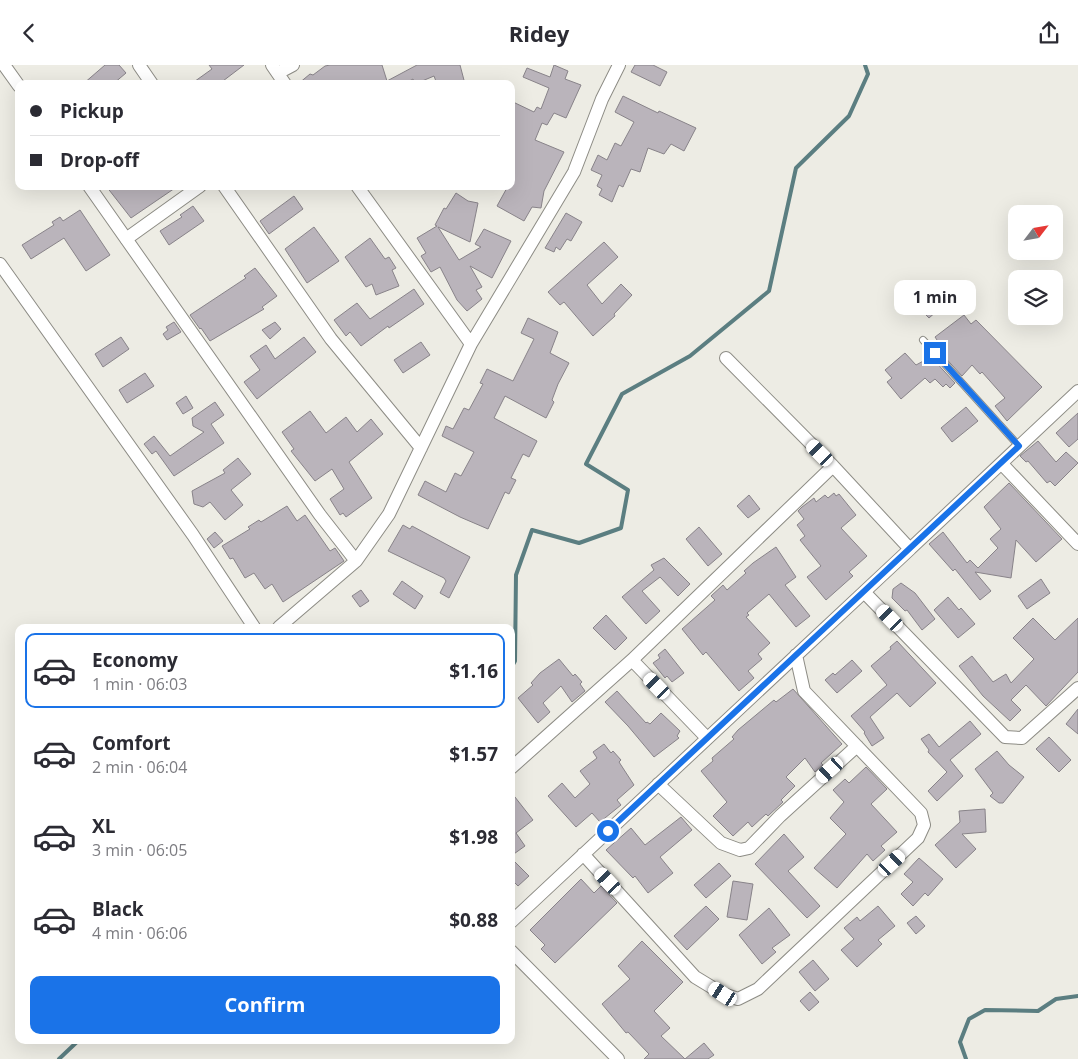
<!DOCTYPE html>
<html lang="en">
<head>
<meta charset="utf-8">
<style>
  body { margin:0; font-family:"Open Sans",sans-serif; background:#f2f2f3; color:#2b2b33; height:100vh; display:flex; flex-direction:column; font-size:19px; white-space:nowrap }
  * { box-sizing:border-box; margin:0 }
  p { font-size:16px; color:#7c7c81 }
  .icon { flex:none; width:28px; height:28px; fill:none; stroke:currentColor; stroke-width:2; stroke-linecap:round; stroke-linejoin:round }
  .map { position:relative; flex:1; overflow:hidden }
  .sheet { position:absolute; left:15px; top:559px; width:500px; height:420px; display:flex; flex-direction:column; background:#fff; border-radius:10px; box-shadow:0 5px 20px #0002 }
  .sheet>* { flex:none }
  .guide { position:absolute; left:15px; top:15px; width:500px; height:110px; border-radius:10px; box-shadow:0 5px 20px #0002; display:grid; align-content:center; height:110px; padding:0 15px; background:#fff }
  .needle { width:32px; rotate:59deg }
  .tools { position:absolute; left:1008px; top:140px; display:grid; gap:10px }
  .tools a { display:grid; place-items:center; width:55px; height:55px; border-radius:10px; background:#fff; box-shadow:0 5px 20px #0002; font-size:25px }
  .end { position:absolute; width:22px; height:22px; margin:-11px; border:6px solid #1a73e8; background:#fff; box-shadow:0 0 0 2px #fff }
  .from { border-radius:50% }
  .bubble { position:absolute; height:35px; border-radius:10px; background:#fff; box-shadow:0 5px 20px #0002; font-size:16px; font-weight:700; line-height:35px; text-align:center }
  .car { position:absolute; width:15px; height:30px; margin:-15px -8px; border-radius:6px; box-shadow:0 0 4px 1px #0007; background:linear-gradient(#fff 24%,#345 0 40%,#fff 0 76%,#345 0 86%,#fff 0) }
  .guide b { display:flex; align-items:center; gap:18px; height:48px; font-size:19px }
  .guide b+b { border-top:1px solid #e1e1e2 }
  .guide i { width:12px; height:12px; background:#2b2b33 }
  ul { padding:9px 0 0; list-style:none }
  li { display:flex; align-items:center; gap:15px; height:75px; margin:0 10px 8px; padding:0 5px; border:2px solid transparent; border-radius:10px }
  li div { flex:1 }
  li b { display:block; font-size:19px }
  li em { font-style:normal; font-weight:700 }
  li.selected { border-color:#1a73e8 }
  li>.icon { width:45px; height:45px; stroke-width:1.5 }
  .cta { display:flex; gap:10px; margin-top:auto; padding:10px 15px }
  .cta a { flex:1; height:58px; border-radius:10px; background:#1a73e8; color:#fff; font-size:20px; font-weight:700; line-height:58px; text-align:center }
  header { display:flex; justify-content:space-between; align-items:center; height:65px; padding:0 15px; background:#fff; font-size:22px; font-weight:700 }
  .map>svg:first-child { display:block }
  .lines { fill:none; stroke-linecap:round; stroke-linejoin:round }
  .stream { stroke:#5b7e81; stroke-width:4 }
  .building { fill:#bab4bb; stroke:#888389 }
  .service-casing { stroke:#8d8c85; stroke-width:8 }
  .minor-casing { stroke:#8d8c85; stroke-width:14 }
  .service { stroke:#fff; stroke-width:6 }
  .minor { stroke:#fff; stroke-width:12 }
  .route { stroke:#1a73e8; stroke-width:6 }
</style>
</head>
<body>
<header><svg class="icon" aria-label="back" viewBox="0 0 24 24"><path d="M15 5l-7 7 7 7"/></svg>Ridey<svg class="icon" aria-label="share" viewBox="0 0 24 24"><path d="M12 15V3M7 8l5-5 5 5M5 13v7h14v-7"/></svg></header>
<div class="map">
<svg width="1078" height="994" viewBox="0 0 1078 994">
  <rect width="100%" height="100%" fill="#edece4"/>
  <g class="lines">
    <path class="stream" d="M511,603L515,596L516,510L532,465L579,478L621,463L628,425L586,399L622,329L690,291L769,226L796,103L849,51L868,9L865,0
      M59,994L79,975
      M966,994L960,977L969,954L985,945L1038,946L1056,934L1078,931"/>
  </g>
  <path class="building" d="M105,0H119L126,8L113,19H83Z
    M209,0H244L219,19H191L212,4Z
    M330,0H382L387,16L417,0H460L465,19H437L434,11L415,19L413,14L404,19H298L310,9L313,10L325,1Z
    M554,0L568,6L565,14L581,20L566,53L554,48L547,60L542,58L535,75L564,87L544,126L541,143L532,142L524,156L497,141L508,121H511V36L534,47L537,42L541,44L549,23L523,12L527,3L550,12Z
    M635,0H653L667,7L660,21L631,7Z
    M623,31L658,48L659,46L696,63L684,86L671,79L664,89L648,83L640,107L631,104L623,122L619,120L612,137L599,130L602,124L597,121L602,110L591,105L598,90L607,95L615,78L621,81L634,57L615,47Z
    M106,121H178L131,153Z
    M456,128L468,136L478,138L470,177L438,162L459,195L481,182L475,179L484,164L511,176L492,213L470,201L482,222L476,225L482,234L467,246L457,235L440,202L431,207L421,191L426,188L417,173L437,161L435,160L444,143L446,144Z
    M294,131L303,144L269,169L260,156Z
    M193,141L204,156L169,180L160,166L182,152L180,150Z
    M80,145L110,190L86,206L64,173L31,194L22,180L54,160L52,157L60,152L63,156Z
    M566,148L582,157L571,176L567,174L560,185L556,182L554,187L545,183Z
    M314,162L339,196L307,218L285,184Z
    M370,173L385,194L389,192L396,203L392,205L399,221L376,230L372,219L366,222L345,192Z
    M604,177L618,192L587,220L602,239L621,219L632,230L614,249L615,251L593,271L564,237L560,240L548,227Z
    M255,203L277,231L262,242L264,244L210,276L201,263L200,264L190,250L246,213L244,211Z
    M948,223L954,231L929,253L922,246Z
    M414,224L424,239L389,263L388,261L361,281L350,267L346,271L334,255L357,238L370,254Z
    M964,250L971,259L976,255L1042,322L1007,356L995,341L1005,333L982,307L980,309L972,300L962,311L940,287L943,284L935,272Z
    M528,253L558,267L550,288L569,298L558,319L552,335L554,337L546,353L505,331L494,353L537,376L529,392L523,389L511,413L516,415L509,429L505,427L488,464L460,452L418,430L425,416L446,427L455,408L461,411L474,387L442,371L446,361L453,364L464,343L469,345L483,319L480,318L487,304L513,316L534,274L521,268Z
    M174,257L181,267L167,275L163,269L168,265L166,262Z
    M275,257L281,264L270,274L262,265Z
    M121,272L129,284L103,302L95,289Z
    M304,272L316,287L257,334L244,317L260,305L250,291L266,280L275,294Z
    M421,277L430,290L403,308L394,295Z
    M905,288L916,300L927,294L930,297L933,294L955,318L950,323L946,319L943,322L935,314L930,318L925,313L901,334L887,317L892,313L885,305Z
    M145,308L154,321L127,338L119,325Z
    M186,331L193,343L183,349L176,338Z
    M215,337L224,350L211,359L224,378L174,411L156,386L152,389L144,379L154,371L170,391L204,367L193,361L192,353Z
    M966,342L978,356L952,377L941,363Z
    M310,346L326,368L346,352L357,367L371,354L383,369L349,397L372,433L346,452L343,448L340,450L330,434L344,424L332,404L315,416L291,386L294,384L282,367Z
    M1078,348V374L1069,382L1056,368Z
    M1038,376L1056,397L1066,387L1078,398L1055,421L1050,416L1047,418L1028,396L1026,397L1020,391Z
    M238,393L251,409L231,425L243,440L225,455L210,437L203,442L194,439L192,426L225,408L223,405Z
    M1009,418L1062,474L1036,497L1016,475L1011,513L975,507L991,526L980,535L955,504L953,506L929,479L943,467L967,498L970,495L978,503L998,483L990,474L1001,464L984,442Z
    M834,428L836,431L839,429L856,450L841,463L867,491L849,507L853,511L826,535L807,512L821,501L800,475L805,471L797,460L804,454L798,446L802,442L814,433L816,437L825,430L828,433Z
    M749,430L760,444L748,453L737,441Z
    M287,441L297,456L305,450L330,486L335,483L344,496L283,537L272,519L265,524L254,508L245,513L233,493L230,494L222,481L250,464L248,462L259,455L261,457Z
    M403,460L410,464L412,461L470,492L449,533L440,528L446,516L444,513L388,486Z
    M699,462L722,489L708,501L686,474Z
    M215,467L223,476L214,483L207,474Z
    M776,482L796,512L785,520L810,551L796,562L769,529L747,548L749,550L746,552L770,578L758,589L762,594L748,606L754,613L739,626L706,587L703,590L682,564L715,535L711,531L723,520L727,525L746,508L744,506L753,498Z
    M664,493L690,519L678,531L660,512L642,526L660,546L646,559L622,532L654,505L651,500Z
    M1041,514L1050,528L1027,544L1018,531Z
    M402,516L423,531L415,544L393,529Z
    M901,518L915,528L935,554L922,565L907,545L905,546L892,533L893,524Z
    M361,525L369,536L360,542L352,531Z
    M948,532L959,545L961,543L975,559L958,573L934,545Z
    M606,550L627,573L615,585L593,563Z
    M1033,553L1055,575L1078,553V607L1046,641L1026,620L1011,635L1021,645L1010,656L983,631L959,601L972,591L993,617L1006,609L1011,618L1034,594L1013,573Z
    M897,576L936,618L910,642L897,628L870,652L884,673L872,681L864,668L865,667L851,651L887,620L871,601L891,584L890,582Z
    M665,584L684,608L672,617L667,611L665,613L653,598L660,593L658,590Z
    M559,594L573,611L575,609L582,617L580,619L585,626L572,637L561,621L543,638L550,647L538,658L518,633L533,620L531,618L540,608Z
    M852,595L862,606L837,628L825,615L833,608L835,610Z
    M793,624L842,679L821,698L823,700L815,707L805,693L786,712L795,721L781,735L783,737L768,751L766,749L752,762L748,757L733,771L713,751L727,737L701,706L713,696L712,693L734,674L732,672L738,665L774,635L776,637Z
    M617,626L646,658L647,657L650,659L661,648L680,666L677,671L679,673L654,692L628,661L605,637Z
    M1078,644V669L1066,659Z
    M970,656L981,669L950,695L963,711L937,736L928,726L947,707L928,687L929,685L921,674L929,669L939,682Z
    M1049,672L1071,695L1059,707L1036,684Z
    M604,679L611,688L613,686L621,695L619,697L634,720L617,735L621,740L600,757L592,748L576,762L548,731L562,718L575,733L590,719L580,706L597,693L593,687Z
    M997,686L1009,700L1024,712L1003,738H999L990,731L993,728L975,704Z
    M866,702L887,724L871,739L897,767L881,781L885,785L873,796L867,789L837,823L814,803L846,769L830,753L844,737L833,725L845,714L849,718Z
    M511,727L533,755L516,768L525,781L511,791Z
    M985,744L986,767L962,769L976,784L956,803L935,780L960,757L959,746Z
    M681,752L692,765L660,792L673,808L648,828L635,811L633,813L606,785L631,763L645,780Z
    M784,769L804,792L788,806L820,841L807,853L755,799Z
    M511,793L529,811L518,821L511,814Z
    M919,793L943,814L928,831L925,828L913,841L901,829L913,817L904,809Z
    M719,798L731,811L706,833L694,820Z
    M581,814L594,828L601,821L617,838L555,898L541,884L545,880L530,865Z
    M733,816L753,819L747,855L727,852Z
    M706,841L719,854L687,885L674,871Z
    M878,841L895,861L878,875L882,879L857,902L841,885L854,874L844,863L857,852L860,856Z
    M769,843L790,870L772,883L776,887L762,899L739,870Z
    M916,851L925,861L916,869L907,858Z
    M642,876L683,917L654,946L670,963L661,971L685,994H644L649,989L628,967L626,968L602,939L630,914L618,901Z
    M813,895L829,914L815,926L799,907Z
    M810,927L819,937L809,946L800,936Z
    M704,978L714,990L708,994H685Z"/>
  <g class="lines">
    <g class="service-casing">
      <path id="service" d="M923,275L1019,381"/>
    </g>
    <g class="minor-casing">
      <path id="minor" d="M4,0L19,21
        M139,0L152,19
        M272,0L285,19
        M278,8L293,0
        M89,121L320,450L356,496L279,562
        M224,121L331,274L421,383
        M126,174L200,121
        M0,199L193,470L254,562
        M471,279L574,107L602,34L619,0
        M1002,399L1078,479
        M910,484L1078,326
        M356,496L389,449L471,279L357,121
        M864,527L1005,672L1022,673L1078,623
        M632,595L707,673
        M511,703L632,595L833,401
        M658,719L721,778L740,785L749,783L780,751L857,681
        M583,789L695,912L723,929L738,934L758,924L918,773L924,760L921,748L804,626L796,590
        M511,857L910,484L833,401L726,293
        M511,886L618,994"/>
    </g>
    <use href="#service" class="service"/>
    <use href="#minor" class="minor"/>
  </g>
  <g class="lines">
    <path class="route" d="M608,766L1019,381L935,288"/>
  </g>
</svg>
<div class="tools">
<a><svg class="needle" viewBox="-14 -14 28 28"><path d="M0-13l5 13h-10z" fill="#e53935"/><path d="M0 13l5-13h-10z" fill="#7c7c81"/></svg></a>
<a><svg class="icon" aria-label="layers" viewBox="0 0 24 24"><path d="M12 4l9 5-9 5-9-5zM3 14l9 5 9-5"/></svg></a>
</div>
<i class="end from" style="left:608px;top:766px"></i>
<i class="end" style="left:935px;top:288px"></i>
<div class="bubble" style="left:894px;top:215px;width:82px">1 min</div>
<i class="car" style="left:820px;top:388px;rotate:315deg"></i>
<i class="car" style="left:890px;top:553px;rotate:316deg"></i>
<i class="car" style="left:657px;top:621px;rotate:316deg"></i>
<i class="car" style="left:830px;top:705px;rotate:228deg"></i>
<i class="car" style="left:892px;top:798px;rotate:47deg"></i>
<i class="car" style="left:608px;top:816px;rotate:317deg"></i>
<i class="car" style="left:723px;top:929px;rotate:303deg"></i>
<div class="guide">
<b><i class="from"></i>Pickup</b>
<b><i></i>Drop-off</b>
</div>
<section class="sheet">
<ul>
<li class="selected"><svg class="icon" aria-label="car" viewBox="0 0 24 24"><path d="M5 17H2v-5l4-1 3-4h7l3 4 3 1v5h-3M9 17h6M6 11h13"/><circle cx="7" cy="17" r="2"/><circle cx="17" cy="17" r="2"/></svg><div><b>Economy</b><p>1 min · 06:03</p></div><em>$1.16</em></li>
<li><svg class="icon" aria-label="car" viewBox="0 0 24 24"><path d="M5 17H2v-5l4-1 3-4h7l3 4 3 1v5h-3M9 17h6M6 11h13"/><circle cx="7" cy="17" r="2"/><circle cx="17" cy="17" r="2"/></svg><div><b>Comfort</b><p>2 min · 06:04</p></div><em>$1.57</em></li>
<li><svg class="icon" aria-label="car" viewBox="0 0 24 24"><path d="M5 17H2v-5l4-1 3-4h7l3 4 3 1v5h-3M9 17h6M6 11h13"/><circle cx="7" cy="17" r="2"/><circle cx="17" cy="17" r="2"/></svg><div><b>XL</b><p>3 min · 06:05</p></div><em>$1.98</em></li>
<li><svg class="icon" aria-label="car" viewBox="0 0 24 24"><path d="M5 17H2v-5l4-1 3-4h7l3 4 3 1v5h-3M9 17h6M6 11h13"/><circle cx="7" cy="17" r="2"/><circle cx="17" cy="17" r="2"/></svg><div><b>Black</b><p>4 min · 06:06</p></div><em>$0.88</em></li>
</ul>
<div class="cta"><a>Confirm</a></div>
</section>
</div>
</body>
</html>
